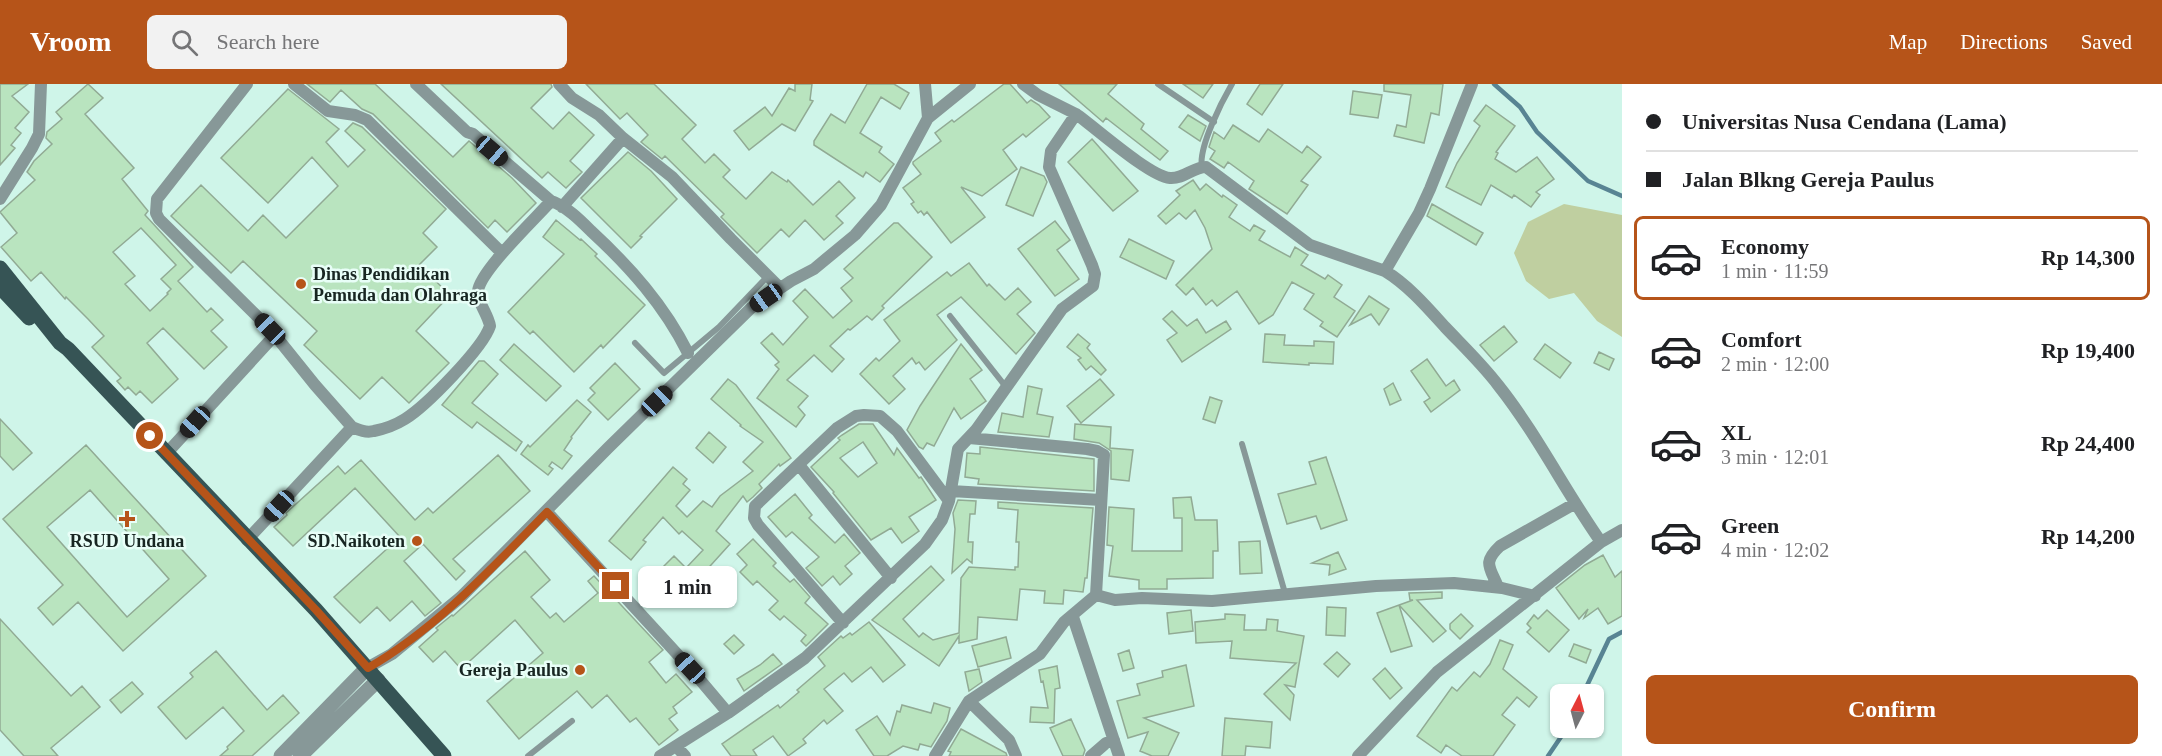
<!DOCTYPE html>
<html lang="en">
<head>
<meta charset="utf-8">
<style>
  body { margin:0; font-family:"Times New Roman",serif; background:#f2f2f2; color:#202124; height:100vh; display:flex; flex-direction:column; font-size:22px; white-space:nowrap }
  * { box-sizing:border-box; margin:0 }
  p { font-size:20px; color:#757577 }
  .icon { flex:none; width:33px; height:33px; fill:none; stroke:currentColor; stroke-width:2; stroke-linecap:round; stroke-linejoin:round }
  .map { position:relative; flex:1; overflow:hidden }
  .sheet { display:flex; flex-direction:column; background:#fff; width:540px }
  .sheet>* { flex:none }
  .top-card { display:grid; align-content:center; height:132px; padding:0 24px; background:#fff }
  .needle { width:39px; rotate:6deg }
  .tools { position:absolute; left:1550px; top:600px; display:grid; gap:12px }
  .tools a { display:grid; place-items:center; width:54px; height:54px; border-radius:9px; background:#fff; box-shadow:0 2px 4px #0004; font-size:30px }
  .end { position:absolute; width:27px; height:27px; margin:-14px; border:8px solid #b65419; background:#fff; box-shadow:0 0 0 3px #fff }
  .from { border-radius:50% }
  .bubble { position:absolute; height:42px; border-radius:9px; background:#fff; box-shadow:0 2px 4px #0004; font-size:20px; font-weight:600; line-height:42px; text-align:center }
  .car { position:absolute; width:18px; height:36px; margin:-18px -9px; border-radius:8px; box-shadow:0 0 4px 2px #0007; background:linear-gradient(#222 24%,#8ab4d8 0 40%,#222 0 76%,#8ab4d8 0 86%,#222 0) }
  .top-card b { display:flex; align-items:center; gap:21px; height:57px; font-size:22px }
  .top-card b+b { border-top:2px solid #e0e0e0 }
  .top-card i { width:15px; height:15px; background:#202124 }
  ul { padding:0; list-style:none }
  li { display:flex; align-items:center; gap:18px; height:84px; margin:0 12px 9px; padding:0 12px; border:3px solid transparent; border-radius:9px }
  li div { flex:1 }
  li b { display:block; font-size:22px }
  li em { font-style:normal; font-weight:600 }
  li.current { border-color:#b65419 }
  li>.icon { width:54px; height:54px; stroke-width:1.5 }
  .action { display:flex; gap:12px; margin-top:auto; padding:12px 24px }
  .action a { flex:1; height:69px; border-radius:9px; background:#b65419; color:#fff; font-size:24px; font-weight:600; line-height:69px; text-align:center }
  header { display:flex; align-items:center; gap:36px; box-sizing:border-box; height:84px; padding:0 30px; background:#b65419; color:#fff }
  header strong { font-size:28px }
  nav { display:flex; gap:33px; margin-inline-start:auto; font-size:21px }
  .search { width:420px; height:54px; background:#f2f2f2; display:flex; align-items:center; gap:15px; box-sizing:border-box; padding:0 21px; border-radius:9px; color:#757577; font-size:22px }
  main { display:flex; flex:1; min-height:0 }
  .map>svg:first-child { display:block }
  .green { fill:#bfcfa0 }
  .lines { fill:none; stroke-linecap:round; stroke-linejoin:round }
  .stream { stroke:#588493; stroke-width:4.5 }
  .building { fill:#b9e4bf; stroke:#91aa94; stroke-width:1.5; fill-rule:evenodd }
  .service { stroke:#879898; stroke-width:6 }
  .minor { stroke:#879898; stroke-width:12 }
  .tertiary { stroke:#879898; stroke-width:15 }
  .primary { stroke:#365455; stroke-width:15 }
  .route { stroke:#b65419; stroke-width:8 }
  .poi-dot { fill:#b65419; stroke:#e8fef7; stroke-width:2 }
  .labels { text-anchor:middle; stroke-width:5; stroke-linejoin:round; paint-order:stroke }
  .poi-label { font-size:18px; font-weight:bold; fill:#182622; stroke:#e8fef7; text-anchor:end }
</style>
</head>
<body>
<header>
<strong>Vroom</strong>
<div class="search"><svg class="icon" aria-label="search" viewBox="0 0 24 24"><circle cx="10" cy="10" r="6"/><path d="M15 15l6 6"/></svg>Search here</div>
<nav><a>Map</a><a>Directions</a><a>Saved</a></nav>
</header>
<main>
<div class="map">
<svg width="1622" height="672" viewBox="0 0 1622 672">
  <rect width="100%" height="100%" fill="#cff5e9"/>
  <path class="green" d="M1564,120L1622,131V253L1597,237L1574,209L1549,215L1526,197L1514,169L1528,138Z"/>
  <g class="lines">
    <path class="stream" d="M1494,0L1520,23L1537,48L1588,97L1622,112
      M1583,610L1609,555L1622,548
      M1548,672L1567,644"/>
  </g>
  <path class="building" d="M0,0H28L12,12L29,28L15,44L21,49L11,61L15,64L0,81Z
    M88,0L103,14L85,30L134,84L122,95L148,127L145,131L193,183L178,197L207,228L211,224L223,236L211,247L227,263L204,285L163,244L147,259L178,295L152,319L140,307L136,311L128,303L125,306L117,297L121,294L92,263L104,252L88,235L66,213L65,215L41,188L31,197L1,163L17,149L0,128L35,96L27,88L34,77L52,60L46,54L47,48L62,35L56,28ZM141,144L176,181L161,195L171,205L167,209L168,210L150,227L125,200L135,192L113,168Z
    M307,0H375L453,73L469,57L512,94L536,119L507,148L495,136L488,144L373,30L362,25L341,6L330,18Z
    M441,0H551L552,3L531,24L553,45L569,28L594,51L570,77L582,88L566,104L548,88L542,94Z
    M586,0H654L696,41L682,55L705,79L714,70L730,86L723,93L746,115L772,88L787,98L788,96L813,121L839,97L855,114L836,132L843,139L824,156L805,136L789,153L781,145L757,169L721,133L724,130L665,72L662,75L641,58L648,51L627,29L620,35Z
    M795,0H812L810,16L813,17L795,47L782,40L749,66L734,47L765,23L772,32L789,4L795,7Z
    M867,0H894L909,9L900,25L881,13L860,49L882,63L879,68L894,80L880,98L866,88L863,93L814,61V57L831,30L845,39Z
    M1004,0H1010L1027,19L1031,16L1039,21L1050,33L1026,53L1023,50L1003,66L1017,85L982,112L961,103L985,133L951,159L927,128L924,131L921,127L918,129L911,120L914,118L903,104L921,90L913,80V78L941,57L935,49L952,36L954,38Z
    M1059,0H1117L1108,10L1144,40L1141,45L1168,67L1160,76L1106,34L1103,38Z
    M1183,0H1213L1203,14Z
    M1260,0H1283L1262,31L1247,20Z
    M1384,0H1443L1439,31L1431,29L1424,59L1394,52L1397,41L1406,43L1411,11L1384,7Z
    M288,5L339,45L326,58L348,83L365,66L345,47L353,39L362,43L446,125L423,149L437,163L419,181L450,211L416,247L449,279L409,319L382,293L360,315L304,261L317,247L243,177L231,189L171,132L201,101L248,147L263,131L286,154L338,102L312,73L268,119L221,74Z
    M1353,7L1382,11L1378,34L1350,30Z
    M1486,21L1515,42L1496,68L1498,69L1495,75L1516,88L1537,73L1554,95L1536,108L1540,111L1531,123L1514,111L1512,114L1491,101L1481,121L1446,103L1457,79L1480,42L1474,37Z
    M1188,31L1206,42L1200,57L1179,43Z
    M1233,41L1259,58L1268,45L1302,69L1307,62L1321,73L1301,97L1308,101L1287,130L1249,105L1254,97L1228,78L1224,84L1210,75L1215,67L1209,63L1214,48L1224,55Z
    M1092,55L1138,107L1113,127L1068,78Z
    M628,68L651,87L677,115L640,152L642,153L631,164L581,114Z
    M1021,83L1044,92L1047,98L1033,132L1006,121Z
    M1193,96L1200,106L1206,100L1222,113L1223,111L1237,121L1229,133L1250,147L1254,141L1265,147L1259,156L1290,173L1295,163L1308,171L1301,181L1325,195L1328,191L1342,201L1334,213L1355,227L1337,253L1320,242L1323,238L1304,225L1314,210L1292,198L1273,231L1259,240L1237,207L1217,222L1212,216L1206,221L1193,204L1186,211L1176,201L1212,165L1205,144L1195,126L1186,135L1179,129L1166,140L1158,132L1180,111L1176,107Z
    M1432,120L1483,149L1476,161L1427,132Z
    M556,136L580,156L581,155L597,170L595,172L645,221L603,264L601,261L574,288L533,247L530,250L508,228L564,170L543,153Z
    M1055,137L1070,156L1057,166L1079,195L1055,212L1018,165Z
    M894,139H898L932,173L882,222L884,224L872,236L867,232L850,246L848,245L830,262L844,275L832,288L814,271L787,296L808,312L798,323L805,331L796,343L757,314L779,285L775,281L779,278L761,259L772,249L783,261L808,233L793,217L805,205L833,234L852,217L841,204L853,194L844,185Z
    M1129,155L1174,177L1166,195L1120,173Z
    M969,179L987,202L989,200L1005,216L1018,204L1031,218L1017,230L1035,249L1016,270L961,213L937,231L957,256L925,286L919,278L916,280L912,274L893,292L905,305L889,320L860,290L876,274L879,277L900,257L884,236L947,188L951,192Z
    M1369,212L1389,225L1379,241L1371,230L1350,241Z
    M1172,227L1187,242L1197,235L1206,249L1226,237L1231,245L1182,278L1167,256L1177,249L1163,235Z
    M1504,242L1517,258L1494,277L1480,261Z
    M1078,250L1090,260L1087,264L1106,286L1101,291L1091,282L1086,286L1078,276L1081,274L1067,263Z
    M1265,250L1285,251L1284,261L1314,262V257L1334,258L1333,280L1309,279V281L1263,278Z
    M514,260L561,302L546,317L500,276Z
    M961,260L982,286L970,295L986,317L961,335L954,324L934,362L927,359L923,365L919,363L907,346L920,322Z
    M1545,260L1571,279L1560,294L1534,275Z
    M1599,268L1614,275L1609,286L1594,279Z
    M1427,275L1446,302L1454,296L1460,306L1431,328L1424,318L1430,314L1411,287Z
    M479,277H484L498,290L472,319L522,358L516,367L477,338L472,344L442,321Z
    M615,279L640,305L608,336L588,316L595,309L590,304Z
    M728,295L736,301L791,374L780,382L779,380L759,400L762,404L753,413L747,418L743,412L716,447L730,460L683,512L658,488L674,472L686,484L703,466L682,447L679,450L663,433L643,456L646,458L631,476L609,457L673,383L687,395L683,400L690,406L676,422L687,433L703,417L712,423L720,412L753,387L743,378L763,358L740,342L741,341L711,315Z
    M1100,295L1114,311L1081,339L1067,322Z
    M1393,299L1401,316L1390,321L1384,305Z
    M1028,302L1042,305L1037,330L1053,333L1049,353L998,348L1002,329L1023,333Z
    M1210,313L1222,317L1215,339L1203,335Z
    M577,316L591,328L571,353L572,354L564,366L572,372L562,385L552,378L549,382L553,385L548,391L521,370L528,361L530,363Z
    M0,335L32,369L13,386L0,372Z
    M859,340H873L894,371L897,364L919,394L921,393L936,416L909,433L919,447L902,459L891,444L871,456L833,409L834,408L811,383L840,356L838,354L842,351ZM863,358L877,379L858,393L840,374Z
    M1075,340L1111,343L1110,364L1133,366L1129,397L1111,395V367L1099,359L1074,355Z
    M709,348L726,363L713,379L696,364Z
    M86,361L206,492L123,567L78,518L53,541L38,524L63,501L3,435ZM90,406L169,495L127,533L47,443Z
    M980,363L1094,375V407L978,400L979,395L965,393L967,369L980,370Z
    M498,371L530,407L453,475L465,487L456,496L423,460L404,477L441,519L425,532L412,517L390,537L377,523L360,539L334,513L400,453L355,404L293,462L274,443L287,431L286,429L338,382L345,390L361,376L415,436L428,424L433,429Z
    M1326,373L1347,436L1321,445L1316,432L1287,440L1278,410L1316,400L1309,378Z
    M795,410L812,431L809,434L835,459L844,450L860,469L845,482L852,490L840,501L833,492L822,502L806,484L819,473L792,448L786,453L768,433Z
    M1191,413L1195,436H1217L1218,467H1213V494L1167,495V505H1139V496L1109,492L1113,462L1107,461L1109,423L1134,425L1132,467H1182V434H1174L1173,414Z
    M958,416L976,417L975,430H970L968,458H973L972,479L967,475L952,489L955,445L953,429Z
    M998,418L1093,424L1087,494H1085L1083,508L1064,506L1063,520L1044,519L1045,507L1020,505L1017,536L978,533L977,555L959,559V552L939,582L872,536L931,482L944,496L903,535L919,553L923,549L933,556L959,549L961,494L969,483L1015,486V483H1018L1019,458H1016L1018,426L998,424Z
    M753,455L776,479L773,482L790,498L794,495L810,513L805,519L828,540L806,562L801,557L806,551L784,532L780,536L769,526L778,517L757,497L753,501L740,488L747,481L737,470Z
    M1260,457L1262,489L1240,490L1239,458Z
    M525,467L550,496L531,513L550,534L556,529L564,538L598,509L588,497L594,492L663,566L649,578L666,599L676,590L692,608L673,623L677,629L669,635L678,646L659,661L636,634L630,638L607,611L592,624L577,607L519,655L487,617L543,569L515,536L461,585L445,567L433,578L419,563L438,546L436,544L452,531L453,532Z
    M1338,468L1346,485L1329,491L1330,481L1312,479Z
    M1603,471L1615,493L1622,487V532L1608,540L1598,524L1584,534L1588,525L1579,535L1556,504L1585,481Z
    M1442,508V514L1417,516L1446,547L1433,558L1399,521L1412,562L1391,568L1377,529L1413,516H1410L1409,509Z
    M1327,523L1346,524L1345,552L1326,551Z
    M1191,526L1193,547L1169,550L1167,529Z
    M1547,526L1569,546L1549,568L1527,548L1531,544L1527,540L1534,531L1538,535Z
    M1225,530L1245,531L1244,546H1266L1267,535L1278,536L1277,547L1304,552L1295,603L1285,601L1294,611L1290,636L1264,610L1296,579L1230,574L1232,557L1196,559L1195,538L1225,535Z
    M1461,530L1473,542L1460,555L1450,545V540Z
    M0,535L71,612L82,602L100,623L51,664L58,672H24L0,646Z
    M869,538L905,581L883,598L871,583L852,598L844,589L824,605L843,627L827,640L824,636L803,655L806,659L788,672L773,652L753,666L757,672H731L722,660L778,621L780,624L799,608L797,606L825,582L818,573L841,552L843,554L850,549L852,551Z
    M734,551L744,561L734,570L724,560Z
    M1006,553L1011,574L978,583L972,562Z
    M1500,556L1513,561L1503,585L1537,613L1529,623L1517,613L1502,631L1515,641L1493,672H1462L1446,661L1441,669L1417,652L1452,603L1457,607L1474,588L1480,593L1490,580Z
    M1574,560L1591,566L1586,579L1569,572Z
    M1129,566L1134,584L1123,587L1118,570Z
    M216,567L267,626L283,611L299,629L252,672H220L228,665L227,663L244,647L223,623L186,655L158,623L193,593L190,589Z
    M1337,568L1350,580L1338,593L1324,580Z
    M773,570L782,580L744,607L737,595L760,581Z
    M1186,581L1194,622L1144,634L1179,649L1168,672H1152L1140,667L1148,648L1128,654L1117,617L1140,611L1137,600L1163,593L1162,587Z
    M1057,582L1060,604L1055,605L1054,639L1030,638L1031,623L1048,624L1043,597L1041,598L1039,586Z
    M1385,584L1402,604L1390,615L1373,595Z
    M979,585L982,598L969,607L965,588Z
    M132,598L143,610L121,629L110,616Z
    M934,619L950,624L947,637L931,663L920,660L918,666L903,662L887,672H874L856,646L877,632L890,651L897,627L900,628L902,621L931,629Z
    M1225,634L1272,638L1270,664L1246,662L1245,672H1222Z
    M1071,635L1085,666L1083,672H1063L1050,644Z
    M961,645L1006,669L1007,672H949L951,668L948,667Z"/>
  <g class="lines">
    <path class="service" d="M1158,0L1214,38
      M1202,83C1198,64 1222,17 1232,0
      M950,232L1006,303
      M635,259L664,289L719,243L768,192
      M1242,360L1285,509
      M528,672L572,637"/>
    <path class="minor" d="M294,0L328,27L355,31L367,36L502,169
      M416,0L467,48L473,50L551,117C566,122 580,136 591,147C630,183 664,221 688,269
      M559,0L572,14L599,31L623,54L672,93L731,155L780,204
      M925,0L928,34
      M1076,30C1096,44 1149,92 1170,94C1184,95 1193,83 1206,83L1310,161L1385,187C1408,201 1427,223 1445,243C1463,262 1482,280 1498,301C1537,350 1565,407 1601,458
      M0,115L32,64L39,50L41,0
      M562,123L623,54
      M1385,187L1419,129L1430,105L1472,0
      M352,343C359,346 366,349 374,347C384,345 397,340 405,335C426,322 483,264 490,242C488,230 477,218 478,207C480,187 536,134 551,117
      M969,354L1087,365L1097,367L1104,371L1096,511
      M166,370L275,251
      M799,381L891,494
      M951,407L1101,416
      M547,428L690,584L728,629
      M247,456L352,343L315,301L270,245L159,135L156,129L157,115L247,0
      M1498,503C1490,483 1482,479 1500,462L1574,420
      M1073,533L1119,672
      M843,539L758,441L754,434L755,422L837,344L856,332L864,331L880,332L897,347L949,417
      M367,584L392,570L461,513L608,364L751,224L791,197L814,185L855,151L881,121L928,34L970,0
      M969,617L1009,656L1016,672
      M676,662L685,672
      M660,672L728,629L805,574L925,460L942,436L949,417L958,365L976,346L1062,225L1093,202L1095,190L1092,181L1049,83L1051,67L1076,30L1038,11L1023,0
      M935,672L969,617L1040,570L1064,538L1096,511L1115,516L1142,514L1212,517L1376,502L1454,499L1502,504L1535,512
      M1091,672L1106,659L1114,656
      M1358,672L1437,588L1601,458L1622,446"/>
    <path class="tertiary" d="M281,672L367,584
      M300,672L378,596"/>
    <path class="primary" d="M0,184L60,259L68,265L316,526L444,672
      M0,203L29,234"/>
  </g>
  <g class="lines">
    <path class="route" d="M150,352L316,526L368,584C436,545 492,484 547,428L616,502"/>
  </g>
  <g class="poi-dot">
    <circle cx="301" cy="200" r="6"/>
    <path d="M124 426h6v6h6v6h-6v6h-6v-6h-6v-6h6z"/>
    <circle cx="417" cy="457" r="6"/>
    <circle cx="580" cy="586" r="6"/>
  </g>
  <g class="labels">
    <g class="poi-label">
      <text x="313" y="196" text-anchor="start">Dinas Pendidikan<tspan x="313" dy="21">Pemuda dan Olahraga</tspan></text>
      <text x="127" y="463" text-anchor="middle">RSUD Undana</text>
      <text x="405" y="463">SD.Naikoten</text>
      <text x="568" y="592">Gereja Paulus</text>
    </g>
  </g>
</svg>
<div class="tools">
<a><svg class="needle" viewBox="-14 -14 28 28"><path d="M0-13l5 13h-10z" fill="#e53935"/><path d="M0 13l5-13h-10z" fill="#757577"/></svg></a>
</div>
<i class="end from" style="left:150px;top:352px"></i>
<i class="end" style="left:616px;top:502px"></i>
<div class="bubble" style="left:638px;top:482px;width:99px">1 min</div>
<i class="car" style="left:492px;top:67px;rotate:131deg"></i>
<i class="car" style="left:766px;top:214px;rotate:235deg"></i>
<i class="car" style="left:270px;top:245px;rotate:316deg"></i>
<i class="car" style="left:657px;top:317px;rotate:46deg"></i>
<i class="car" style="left:195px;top:338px;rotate:222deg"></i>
<i class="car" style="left:279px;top:422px;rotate:223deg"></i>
<i class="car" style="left:690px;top:584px;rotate:317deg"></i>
</div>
<section class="sheet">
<div class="top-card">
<b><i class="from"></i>Universitas Nusa Cendana (Lama)</b>
<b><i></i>Jalan Blkng Gereja Paulus</b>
</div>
<ul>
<li class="current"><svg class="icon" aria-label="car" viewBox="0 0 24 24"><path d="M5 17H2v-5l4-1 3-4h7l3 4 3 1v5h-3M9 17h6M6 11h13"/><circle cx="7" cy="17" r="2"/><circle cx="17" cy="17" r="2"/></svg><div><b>Economy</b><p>1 min · 11:59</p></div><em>Rp 14,300</em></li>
<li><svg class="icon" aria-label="car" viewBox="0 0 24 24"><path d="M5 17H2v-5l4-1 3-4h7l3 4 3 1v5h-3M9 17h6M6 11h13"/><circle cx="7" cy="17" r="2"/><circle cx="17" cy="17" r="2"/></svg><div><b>Comfort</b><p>2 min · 12:00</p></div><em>Rp 19,400</em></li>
<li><svg class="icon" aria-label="car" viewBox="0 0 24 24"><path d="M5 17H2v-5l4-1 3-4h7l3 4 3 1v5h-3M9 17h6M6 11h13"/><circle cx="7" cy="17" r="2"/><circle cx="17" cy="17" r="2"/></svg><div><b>XL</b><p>3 min · 12:01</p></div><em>Rp 24,400</em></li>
<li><svg class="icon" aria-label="car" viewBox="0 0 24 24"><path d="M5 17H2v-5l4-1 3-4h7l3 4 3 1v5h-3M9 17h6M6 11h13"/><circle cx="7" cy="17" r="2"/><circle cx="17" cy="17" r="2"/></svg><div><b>Green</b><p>4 min · 12:02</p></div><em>Rp 14,200</em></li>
</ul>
<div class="action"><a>Confirm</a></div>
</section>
</main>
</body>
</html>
